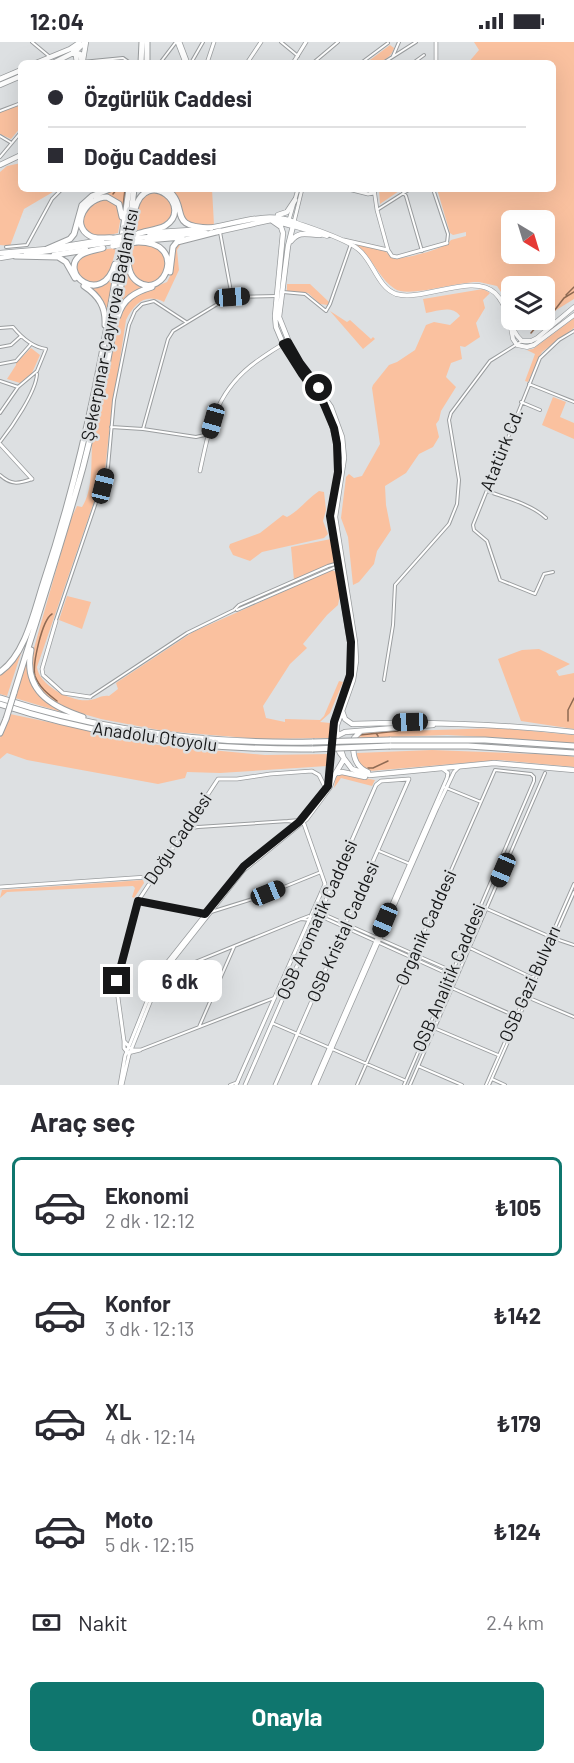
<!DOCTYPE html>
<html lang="tr">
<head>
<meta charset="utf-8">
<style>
  body { margin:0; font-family:Barlow,sans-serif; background:#f2f2f3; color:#2b2b33; height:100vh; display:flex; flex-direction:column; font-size:22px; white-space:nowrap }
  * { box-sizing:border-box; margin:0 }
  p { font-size:20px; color:#7c7c81 }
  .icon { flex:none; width:33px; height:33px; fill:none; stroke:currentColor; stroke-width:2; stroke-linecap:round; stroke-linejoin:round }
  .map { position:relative; height:1043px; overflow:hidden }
  .drawer { display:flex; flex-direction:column; background:#fff; flex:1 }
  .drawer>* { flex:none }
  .guide { position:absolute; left:18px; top:18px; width:538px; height:132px; border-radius:9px; box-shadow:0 6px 24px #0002; display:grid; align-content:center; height:132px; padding:0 30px; background:#fff }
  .needle { width:39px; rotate:142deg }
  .fabs { position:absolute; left:501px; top:168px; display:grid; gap:12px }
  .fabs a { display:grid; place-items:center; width:54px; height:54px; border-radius:9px; background:#fff; box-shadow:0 6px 24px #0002; font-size:30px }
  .end { position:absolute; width:27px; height:27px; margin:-14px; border:8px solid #161718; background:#fff; box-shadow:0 0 0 3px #fff }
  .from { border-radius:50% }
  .bubble { position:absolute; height:42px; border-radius:9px; background:#fff; box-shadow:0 6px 24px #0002; font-size:20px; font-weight:700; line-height:42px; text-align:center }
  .car { position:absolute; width:18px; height:36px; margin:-18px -9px; border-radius:8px; box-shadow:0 0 4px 2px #0007; background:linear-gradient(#222 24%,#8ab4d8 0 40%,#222 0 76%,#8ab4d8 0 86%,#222 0) }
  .guide b { display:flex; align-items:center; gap:21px; height:57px; font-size:22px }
  .guide b+b { border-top:2px solid #e1e1e2 }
  .guide i { width:15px; height:15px; background:#2b2b33 }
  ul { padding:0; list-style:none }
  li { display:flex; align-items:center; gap:18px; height:99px; margin:0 12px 9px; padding:0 18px; border:3px solid transparent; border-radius:9px }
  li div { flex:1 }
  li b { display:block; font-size:22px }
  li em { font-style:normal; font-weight:700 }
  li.selected { border-color:#0f766e }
  li>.icon { width:54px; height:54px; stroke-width:1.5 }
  h2 { padding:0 30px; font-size:27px; line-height:72px }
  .pay { display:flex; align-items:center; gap:15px; height:66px; padding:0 30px; font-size:22px }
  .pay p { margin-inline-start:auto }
  .action { display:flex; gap:12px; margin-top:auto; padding:12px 30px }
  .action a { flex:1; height:69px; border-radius:9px; background:#0f766e; color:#fff; font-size:24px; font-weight:700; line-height:69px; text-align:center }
  .status { display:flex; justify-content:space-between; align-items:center; height:42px; padding:0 30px; background:#fff; direction:ltr }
  .status svg { height:16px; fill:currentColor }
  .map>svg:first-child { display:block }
  .green { fill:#fac19f; fill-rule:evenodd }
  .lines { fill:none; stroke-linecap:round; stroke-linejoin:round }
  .stream { stroke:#8f6a53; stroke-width:1.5 }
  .minor-casing { stroke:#9a9d9f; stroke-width:4 }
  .tertiary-casing { stroke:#9a9d9f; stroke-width:4.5 }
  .secondary-casing { stroke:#9a9d9f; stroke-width:5 }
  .primary-casing { stroke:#9a9d9f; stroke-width:6 }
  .motorway-casing { stroke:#9a9d9f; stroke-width:7 }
  .minor { stroke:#fff; stroke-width:2 }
  .tertiary { stroke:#fff; stroke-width:3 }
  .secondary { stroke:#fff; stroke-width:4 }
  .primary { stroke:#fff; stroke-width:4.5 }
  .motorway { stroke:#fff; stroke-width:5 }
  .primary-bridge-casing { stroke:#9a9d9f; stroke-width:6; stroke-linecap:butt }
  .motorway-bridge-casing { stroke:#9a9d9f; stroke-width:7; stroke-linecap:butt }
  .primary-bridge { stroke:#fff; stroke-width:4.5 }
  .motorway-bridge { stroke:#fff; stroke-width:5 }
  .route { stroke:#161718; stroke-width:8 }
  .labels { text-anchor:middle; stroke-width:5; stroke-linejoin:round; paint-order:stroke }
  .street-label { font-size:18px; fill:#161718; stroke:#dde0e2 }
</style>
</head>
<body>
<div class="status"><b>12:04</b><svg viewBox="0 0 49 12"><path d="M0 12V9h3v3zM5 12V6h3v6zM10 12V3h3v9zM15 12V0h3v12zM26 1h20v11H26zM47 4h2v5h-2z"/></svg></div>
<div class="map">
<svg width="574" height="1043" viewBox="0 0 574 1043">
  <rect width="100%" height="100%" fill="#dde0e2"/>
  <path class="green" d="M474,0H574V257L545,275L544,244H512L509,262L497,244C491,243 485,241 479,240C459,239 409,256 395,247C378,236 372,214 355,202L385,209L394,217C406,216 444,208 451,198L466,194V190L453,193L450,191L437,147H554V21H468L479,8ZM512,178H544V212H512Z
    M390,3L394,6C390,19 378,21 366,21Z
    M21,63V85L11,97L0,92V70Z
    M21,121V147H58L24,167L10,204L0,203V130L7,124Z
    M113,147H126L123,168C118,155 110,153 97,155Z
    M170,147H212L214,183L196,184L188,182Z
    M379,147H399V149L380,162Z
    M155,150C167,154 173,160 172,174C160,186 149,187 133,189C136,171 136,156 155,150Z
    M104,156L117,162L121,174L118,191C103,195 86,198 83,178L87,165Z
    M182,200L177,208L179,228L164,260C145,251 135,261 126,278L110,382L105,428L37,625C39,644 73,661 90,658C98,657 101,653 109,654L118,647L116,641L193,590L332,528L336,530L340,553L338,563L327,573L303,602L307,606L290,622L263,664L266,676L285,680V677L320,678L324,674L339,639L343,640L330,671L320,680L330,681V696L259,697L164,689L101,677L73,669L57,662L44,652L33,632L32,613L70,479L77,464L82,465C93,448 91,422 92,402L122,267L135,253L167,240L174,226V209L177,202Z
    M144,202C147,203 154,203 157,206C189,225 127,276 131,204Z
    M116,206L110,230L101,240C87,242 83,239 76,226C81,209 100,208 116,206Z
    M127,229L138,242L144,245L132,251L122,258Z
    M113,234L114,235L107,268L99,253L88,244L104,242Z
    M287,242H310L329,260L328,263L320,262L308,251L287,249Z
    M483,247L490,251L483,258L485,266L476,281L480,295L465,305L460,304L462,317L451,321L446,335L456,345L441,369L439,378L436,382L439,395L433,405L419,412L406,431L385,444L386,463L391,488L377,509L374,522L359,540L353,543L348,495L341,476L346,435L349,432L354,436L362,434L380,402L372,346L373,343L389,323L397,320L415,308L426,283L434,280L450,283L460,274C452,263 438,269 426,271L423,257Z
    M330,269L347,280L350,278L371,297L373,295L375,297L363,307Z
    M574,276V286L542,310L528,340L525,339L535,312L527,308L533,307Z
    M31,306L40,313L32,331L20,341L7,337L16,323V321Z
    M553,355L566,360L560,375L574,381V397L542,383Z
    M319,449L324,450L326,468L323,479L328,492L324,496L262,510L250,519L233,513L229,505L230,502L260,491L283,473L287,475C300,468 307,457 319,449Z
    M331,497L334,521L294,538L291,505Z
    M67,554L91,560L82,587L59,578Z
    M25,599L7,654L0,652V633L12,623Z
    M539,607L570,622L556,629L559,634L574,631V687L521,679L498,617L522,608Z
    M28,613L38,651L44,658L61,670L15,656Z
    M10,672L158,703L265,713L331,712L327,724L220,731L187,730L185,736L158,742L27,718L7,711L0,717V696Z
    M500,686L574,693V702L506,696L447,693L357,696L361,692L371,690Z
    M432,708L564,713L574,715V725L499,718L370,729C361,726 357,720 357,711Z
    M341,732L375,738L372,744L341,736L334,746L336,734Z
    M143,838L144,841L134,856L132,855L135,846L133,844L7,850L0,856L2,848Z"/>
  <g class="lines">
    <path class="stream" d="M113,152L117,147
      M123,165L125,147
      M566,253L574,245
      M544,275L554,269L564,256L574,250
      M531,291L542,278
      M52,572C42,578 32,623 35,634C39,645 48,652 57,659
      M568,679V668L574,656
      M376,691L378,694L379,703
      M360,693L398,689
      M368,726H373L388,719"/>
    <g class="minor-casing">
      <path id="minor" d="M32,0L50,15
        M281,0L298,14
        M393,14L399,0
        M82,20L123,16L130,21
        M160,21L176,0
        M191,21L203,0
        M313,21L338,0
        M361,21L388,1
        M383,21L416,0
        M413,21L424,13
        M0,69L21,61
        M0,94L10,100
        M0,115L21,90
        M401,147L406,154L422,209
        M433,147L448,192L447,201
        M377,168L410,147
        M220,190L232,255
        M6,205L27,203L52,157L62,147
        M283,250L305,252L326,269L330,262L351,202
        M0,286L13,285C22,296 32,305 46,307L37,329L18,345L0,371
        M0,305L11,303L21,294
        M0,322L16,319L31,302
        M0,339L18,345
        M529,342L574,360
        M521,360L540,368
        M111,385L143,387L196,395L209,392
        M143,387L168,297L173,289L229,255L277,254
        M0,400C12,385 36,350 37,332
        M0,433C11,443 18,442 32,437
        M487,449C506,456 531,462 546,476
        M553,530L544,532L535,552L500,538L487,499L474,488L473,483L540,316L559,298L574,289
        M237,568L336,525
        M56,578L108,425L114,358L129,283L135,269L142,262L154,259L186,280
        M384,638L393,583L395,543L449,482L457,462L459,438L449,378L451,371L490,319L522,299
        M90,655L187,591L234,568L239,563L328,524L342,520
        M444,745L481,760
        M298,781L288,779L300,778
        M198,785L288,779
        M185,787L198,785L193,784L191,780
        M379,809L410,822
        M487,867L553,896L574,903
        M211,870L259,855L321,830
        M321,871L452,929
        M309,874L301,877L310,878
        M320,874L450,933
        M470,906L533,936
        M173,929L301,877
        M161,932L173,929L165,928
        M452,946L515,974
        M527,955L574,975
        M272,981L404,1038
        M199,985L234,905
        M434,986L498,1013
        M140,1008L274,956
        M418,1024L462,1043
        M492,1037L505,1043
        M230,1043L238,1040
        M357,1043L495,728L531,732L534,735V739L404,1043
        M410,1043L545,731
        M486,1043L574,842
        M489,1043L574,850"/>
    </g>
    <g class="tertiary-casing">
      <path id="tertiary" d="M177,0L185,21
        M180,0L188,21
        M207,21L214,0
        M247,21L261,0
        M293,21L306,0
        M436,21V0
        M348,147L368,152L374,151
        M365,147L374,151
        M374,147L377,168L388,208
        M289,178L298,147
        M294,180L302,147
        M344,198L388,208L392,214L397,215L447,201
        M0,402L32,437
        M200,429C210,382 217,346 260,317C269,311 278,304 288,300
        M56,579L42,627L43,633L63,651L90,655
        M0,845L147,835
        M138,859L206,872
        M124,999L116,941L138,859L218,737H237L270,732L312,729L319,733L326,747H329
        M124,999L132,1008H140L128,1011L124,1006Z
        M120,1043L125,1014L158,932L242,826L301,778L325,747L330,732L333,699
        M122,1043L129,1013L161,933L243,829L307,777L330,746L335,733
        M236,1043L325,842L303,779
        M245,1043L376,743L381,739L409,737L275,1043
        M313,1043L447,736L448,731L443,727
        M316,1043L437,766L454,730L459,725"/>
    </g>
    <g class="secondary-casing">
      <path id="secondary" d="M294,180C311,186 344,196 358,207C373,218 377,245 396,252C423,260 473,230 495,251C509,264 508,287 522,299H531L537,296L574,265
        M293,184L327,194
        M511,286L513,297L517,303L527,305L534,303L574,273"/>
    </g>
    <g class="primary-casing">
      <path id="primary" d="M75,7L77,21
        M73,10L80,12L82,20
        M83,18L86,0
        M36,21L70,7L79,1
        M53,21L75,10L85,0
        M0,37L21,28
        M0,43L21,34
        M0,123L21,113
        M278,173L287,170L295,158
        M271,178L281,185L283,191L275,274L276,285L284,304L328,369L337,402L338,430L330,475L352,613L349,639L334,680V697L340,711L352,727L370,733L494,721L574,728
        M217,190L271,178L293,184
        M149,191C166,189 184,189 201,187C231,184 265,168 294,180L288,204L279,275L293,310L331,365L342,395L344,416L335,475L355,600L356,619L353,638L337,683V696L344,717L335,732
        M137,196L206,191
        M291,199C300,188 307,193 320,193
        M0,211L47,207L102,198
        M26,212L114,200
        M0,216L18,213
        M342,669L345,677L352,682C427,679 499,682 574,690
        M360,690L354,696C352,710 353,724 368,730
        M335,695L345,690L433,683
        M338,731L342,730L365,735"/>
    </g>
    <g class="motorway-casing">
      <path id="motorway" d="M147,0V21
        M141,21L142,0
        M167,147C191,167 165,185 211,186
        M135,167C147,124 195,165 165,184C157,188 146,189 137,192
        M113,196C106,195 97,198 90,194C69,182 87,155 107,155L119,162L122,175
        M147,198L182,195
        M103,206C96,208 87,209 81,213C57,230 102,266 115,222
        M47,207L70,197L74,192L82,163L92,154L110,147
        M54,213L86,208
        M15,214L58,215L66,220L75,236
        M128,214C128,224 129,234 138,240C165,258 189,199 137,200
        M170,230L173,205L177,200L220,189
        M84,244C99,254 106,265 105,283
        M118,274C123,257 135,250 152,245
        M31,608C23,648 50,664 83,675
        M0,630C25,613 34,570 43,542C86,414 110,281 129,147
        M14,651C37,576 62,501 83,425C107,335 124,240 134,147
        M0,656C101,689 206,702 313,700
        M0,662C102,696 207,708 313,707
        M0,691L6,677
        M390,698H485L574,704
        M390,704H468L574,711"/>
    </g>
    <use href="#minor" class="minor"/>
    <use href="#tertiary" class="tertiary"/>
    <use href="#secondary" class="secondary"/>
    <use href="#primary" class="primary"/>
    <use href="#motorway" class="motorway"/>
    <g class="primary-bridge-casing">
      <path id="primary-bridge" d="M113,196L137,192
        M114,200L137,196"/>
    </g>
    <g class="motorway-bridge-casing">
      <path id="motorway-bridge" d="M113,204L137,200
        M6,677L14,651
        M313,700L390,698
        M313,707L390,704"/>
    </g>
    <use href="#primary-bridge" class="primary-bridge"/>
    <use href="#motorway-bridge" class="motorway-bridge"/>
  </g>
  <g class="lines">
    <path class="route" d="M117,939L138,859L205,872L244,824L299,780L328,744L334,680L350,633L351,600L330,474L338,430L337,402L334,386L323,360L302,332L283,302L288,300L300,321L319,346"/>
  </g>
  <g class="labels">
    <g class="street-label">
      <text transform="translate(110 283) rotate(-79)" y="6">Şekerpınar-Çayırova Bağlantısı</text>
      <text transform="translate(502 408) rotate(-68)" y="6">Atatürk Cd.</text>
      <text transform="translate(155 695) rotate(8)" y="6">Anadolu Otoyolu</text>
      <text transform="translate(178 797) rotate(-56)" y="6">Doğu Caddesi</text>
      <text transform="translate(317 878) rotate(-66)" y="6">OSB Aromatik Caddesi</text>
      <text transform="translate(426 886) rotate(-66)" y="6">Organik Caddesi</text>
      <text transform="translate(343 890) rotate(-66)" y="6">OSB Kristal Caddesi</text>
      <text transform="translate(449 936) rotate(-67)" y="6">OSB Analitik Caddesi</text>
      <text transform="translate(530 942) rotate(-66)" y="6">OSB Gazi Bulvarı</text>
    </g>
  </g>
</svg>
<div class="fabs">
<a><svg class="needle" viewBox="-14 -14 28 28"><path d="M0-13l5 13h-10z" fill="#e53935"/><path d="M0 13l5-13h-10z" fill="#7c7c81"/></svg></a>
<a><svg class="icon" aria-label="layers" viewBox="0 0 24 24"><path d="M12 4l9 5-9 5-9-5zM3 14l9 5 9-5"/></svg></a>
</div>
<i class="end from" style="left:319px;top:346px"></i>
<i class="end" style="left:117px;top:939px"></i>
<div class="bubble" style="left:138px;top:918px;width:84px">6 dk</div>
<i class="car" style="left:232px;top:255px;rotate:86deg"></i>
<i class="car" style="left:213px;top:379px;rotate:196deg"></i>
<i class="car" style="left:103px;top:444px;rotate:14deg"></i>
<i class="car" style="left:410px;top:680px;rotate:268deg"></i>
<i class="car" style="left:503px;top:828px;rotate:203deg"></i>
<i class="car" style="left:268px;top:851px;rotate:68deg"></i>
<i class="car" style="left:385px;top:878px;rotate:203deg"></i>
<div class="guide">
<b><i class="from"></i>Özgürlük Caddesi</b>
<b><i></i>Doğu Caddesi</b>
</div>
</div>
<section class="drawer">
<h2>Araç seç</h2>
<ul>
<li class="selected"><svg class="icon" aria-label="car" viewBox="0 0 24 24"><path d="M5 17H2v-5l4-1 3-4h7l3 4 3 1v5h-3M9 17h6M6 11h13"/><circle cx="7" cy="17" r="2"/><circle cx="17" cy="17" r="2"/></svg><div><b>Ekonomi</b><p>2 dk · 12:12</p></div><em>₺105</em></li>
<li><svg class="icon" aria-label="car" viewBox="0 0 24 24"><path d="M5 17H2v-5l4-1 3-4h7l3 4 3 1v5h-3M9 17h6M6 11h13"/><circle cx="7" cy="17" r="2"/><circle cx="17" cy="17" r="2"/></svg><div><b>Konfor</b><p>3 dk · 12:13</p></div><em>₺142</em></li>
<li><svg class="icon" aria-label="car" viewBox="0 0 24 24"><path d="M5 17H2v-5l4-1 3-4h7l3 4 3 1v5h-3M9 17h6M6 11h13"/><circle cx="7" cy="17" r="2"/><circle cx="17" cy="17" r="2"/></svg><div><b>XL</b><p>4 dk · 12:14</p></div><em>₺179</em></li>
<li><svg class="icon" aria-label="car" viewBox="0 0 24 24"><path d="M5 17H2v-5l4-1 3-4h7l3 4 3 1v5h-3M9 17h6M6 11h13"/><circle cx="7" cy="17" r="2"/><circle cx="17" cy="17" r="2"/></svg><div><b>Moto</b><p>5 dk · 12:15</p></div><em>₺124</em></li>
</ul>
<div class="pay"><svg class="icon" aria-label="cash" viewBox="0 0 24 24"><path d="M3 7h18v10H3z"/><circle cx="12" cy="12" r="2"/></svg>Nakit<p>2.4 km</p></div>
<div class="action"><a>Onayla</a></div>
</section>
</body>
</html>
